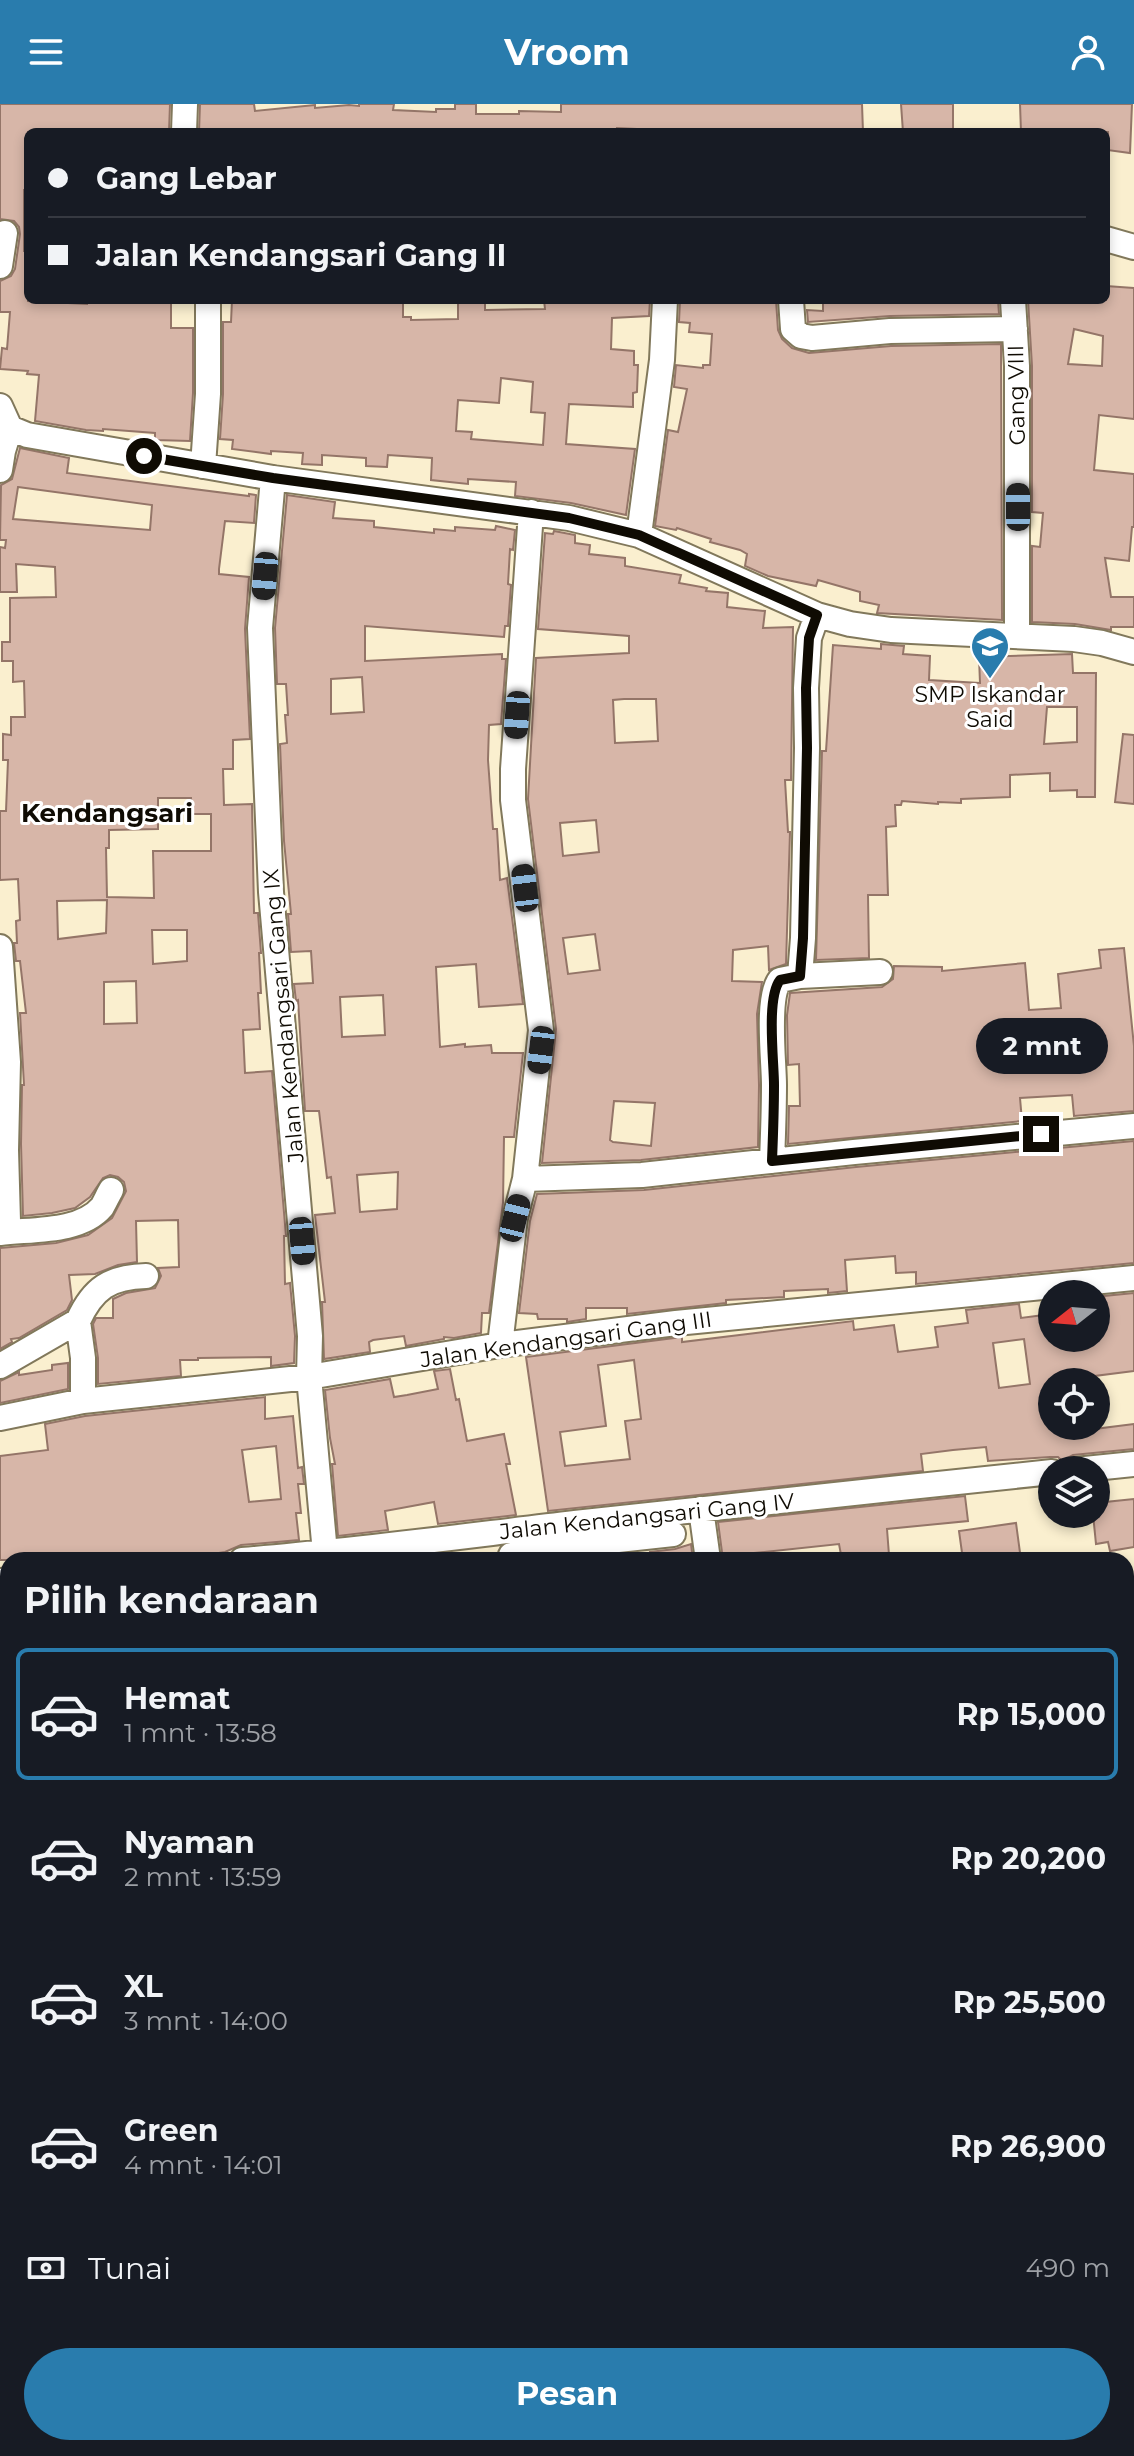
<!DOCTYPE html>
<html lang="id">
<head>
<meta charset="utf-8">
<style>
  body { margin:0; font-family:Montserrat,sans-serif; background:#20242c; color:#f1f3f6; height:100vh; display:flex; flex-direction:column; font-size:30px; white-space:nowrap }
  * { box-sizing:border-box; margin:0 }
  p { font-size:26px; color:#9ea1a6 }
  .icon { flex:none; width:44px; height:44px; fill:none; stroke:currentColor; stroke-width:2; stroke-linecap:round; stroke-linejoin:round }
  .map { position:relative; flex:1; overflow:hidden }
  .sheet { position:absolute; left:0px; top:1448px; width:1134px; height:904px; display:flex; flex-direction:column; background:#171b24; border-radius:24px 24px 0 0; box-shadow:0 4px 12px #0003 }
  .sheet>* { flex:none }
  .guide { position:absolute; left:24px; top:24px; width:1086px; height:176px; border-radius:12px; box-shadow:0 4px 12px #0003; display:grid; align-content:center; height:176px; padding:0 24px; background:#171b24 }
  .needle { width:52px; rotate:253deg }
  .controls { position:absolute; left:1038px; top:1176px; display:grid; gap:16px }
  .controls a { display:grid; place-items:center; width:72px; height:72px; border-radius:50%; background:#171b24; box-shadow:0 4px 12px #0003; font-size:40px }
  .end { position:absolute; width:36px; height:36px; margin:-18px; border:10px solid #0f0b03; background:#fff; box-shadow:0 0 0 4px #fff }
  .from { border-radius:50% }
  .bubble { position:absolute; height:56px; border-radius:28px; background:#171b24; box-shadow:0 4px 12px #0003; font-size:26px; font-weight:700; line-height:56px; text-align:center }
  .car { position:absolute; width:24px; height:48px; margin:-24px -12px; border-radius:10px; box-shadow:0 0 6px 2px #0007; background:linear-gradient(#222 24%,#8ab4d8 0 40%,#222 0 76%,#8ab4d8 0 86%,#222 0) }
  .guide b { display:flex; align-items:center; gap:28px; height:76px; font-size:30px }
  .guide b+b { border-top:2px solid #363941 }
  .guide i { width:20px; height:20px; background:#f1f3f6 }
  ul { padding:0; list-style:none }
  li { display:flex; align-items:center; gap:24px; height:132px; margin:0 16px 12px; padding:0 8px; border:4px solid transparent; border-radius:12px }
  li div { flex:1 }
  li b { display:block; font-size:30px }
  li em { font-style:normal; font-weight:700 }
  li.active { border-color:#297cad }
  li>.icon { width:72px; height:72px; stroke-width:1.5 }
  h2 { padding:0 24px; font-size:36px; line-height:96px }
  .pay { display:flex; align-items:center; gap:20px; height:88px; padding:0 24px; font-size:30px }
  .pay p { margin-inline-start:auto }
  .action { display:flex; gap:16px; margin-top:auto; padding:16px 24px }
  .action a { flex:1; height:92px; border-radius:48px; background:#297cad; color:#fff; font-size:32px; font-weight:700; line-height:92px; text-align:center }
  header { display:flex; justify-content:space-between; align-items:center; height:104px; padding:0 24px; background:#297cad; color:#fff; font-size:36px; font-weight:700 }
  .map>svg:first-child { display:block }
  .building { fill:#d7b6a8; stroke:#947568; stroke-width:2; fill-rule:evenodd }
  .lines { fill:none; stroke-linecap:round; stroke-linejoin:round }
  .street-casing { stroke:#81785b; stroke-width:28 }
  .secondary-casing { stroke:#81785b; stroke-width:38 }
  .street { stroke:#fff; stroke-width:24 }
  .secondary { stroke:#fff; stroke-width:34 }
  .route { stroke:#0f0b03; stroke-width:10 }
  .labels { text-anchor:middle; stroke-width:6; stroke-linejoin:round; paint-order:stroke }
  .street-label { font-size:22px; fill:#0f0b03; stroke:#fff }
  .poi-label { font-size:22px; fill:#0f0b03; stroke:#fff }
  .quarter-label { font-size:26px; font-weight:bold; fill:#0f0b03; stroke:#fff }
</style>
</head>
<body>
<header><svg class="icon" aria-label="menu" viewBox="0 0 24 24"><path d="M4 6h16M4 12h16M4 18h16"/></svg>Vroom<svg class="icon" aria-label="person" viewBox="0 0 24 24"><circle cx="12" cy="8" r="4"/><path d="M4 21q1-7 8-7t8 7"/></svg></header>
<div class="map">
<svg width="1134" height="2352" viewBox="0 0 1134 2352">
  <rect width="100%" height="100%" fill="#faefcf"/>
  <path class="building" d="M0,0H170L169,28H28V86H24V147H28V197L87,200V196L171,199V224H193V289L190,337L155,336V329L103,325V327L86,326L35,317L39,271L27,270L28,267L0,265L2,244L7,245L10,208H0V177L11,172L15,165L20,130L19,123L14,117L0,115Z
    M200,0H254L255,7L315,1V4L349,1L359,2V0H394L393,6L436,8V5H455V0H476V10H519V7L561,8V0H862L863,28H657V26L617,24V28H199Z
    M901,0H953V28H903Z
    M1020,0H1132L1130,49L1107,46L1108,28H1021Z
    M1106,182L1134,184V315L1099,311L1094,366L1134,370V423H1132L1129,457L1105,454L1111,493H1134V523H1111V526L1075,520L1032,518V442L1040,443L1043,409L1032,408V262L1028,196H1106ZM1074,225L1103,232L1102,262L1068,260Z
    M232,196L273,198V196H403V213H411V216L458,215V196H485V206L545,205L544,196H650L649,212L612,214L611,245L634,247V261H638L637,288L633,289V303L569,300L566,340L635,345L626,411L571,399L515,392L516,378L468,375V380L431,376L432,354L388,351L387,363L366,362V354L322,351V361L302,360L303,349L271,347V350L232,345L233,336L220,335L223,290V218H231ZM501,274L533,278L531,308L545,309L543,341L471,335L472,328L456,327L458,296L499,299Z
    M680,196H776L778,226L782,235L792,244L809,249L891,242L1001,240L1002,516L877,509L879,501L860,497V488L818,476L816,482L768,472L745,462L747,450L740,446L710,438L711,435L677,424L676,426L655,422L668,326L678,328L687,285L674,283L676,261L703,264V261H710L712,230L689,228L690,219L679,218Z
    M823,196H998L999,210L890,212L808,218L807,206L823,207Z
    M20,344L69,354L67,369L249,392V390L256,391L254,419L225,417L219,465V470L249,473L245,525L250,635L233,636V665H223L224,701L252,700L254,809H258L261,849H259L261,889H258L260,925L243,926L245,969L272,967L286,1132H284L285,1180L290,1179L295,1232L294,1259L271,1262V1253L198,1254V1256H180L181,1272L98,1280V1254L93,1220L96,1214H113V1195L126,1189L155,1184L161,1172L158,1164L179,1163L178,1116L136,1117L137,1158L118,1161L95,1170L69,1171L72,1196L67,1206L19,1234L11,1235L12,1238L0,1245V1144L56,1139L88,1131L112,1114L126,1087L124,1078L118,1073L110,1071L103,1074L90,1093L75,1104L52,1109L23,1112L21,1040L22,981H24L20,909H26L20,857H16L14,839H17L16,817L20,816L18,775L0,776V707H6L8,656H3V630L11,631V613H25L24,577L13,578V557H2V538H10V494L56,493L55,463L16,460L17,488H0V443L5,444L6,436H0L1,381L12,375ZM18,383L152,401L150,426L13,415ZM158,694H191L192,710H211V747H153L154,794L107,793L106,744H109V726L158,725ZM107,796L106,829L58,835L57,797ZM152,826H187V857L153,860ZM136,877L137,919L104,920V878Z
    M287,391L335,398L333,414L374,417V423L434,429V425L455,427V423L495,426L496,422L515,426L513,446L510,445L508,480L511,481L508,522H505L504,533L365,522V557L502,550V555H506L501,620L489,621L488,656L493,725H497L500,776L507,774L523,900L479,903L476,860L436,863L440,943L465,940V943L491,941L492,949H523L514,1033H504L503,1099L489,1209H482L481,1229L454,1234L444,1233V1235L406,1242L404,1232L373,1236L369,1238L370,1248L324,1255L322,1198H325L315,1111L335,1109L331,1073L327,1074L319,1007H305L298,896L296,897L294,880L313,879L311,847L291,848L288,810H291L284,737L280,640L287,639L285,611H288L286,580H277L275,524ZM362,573L364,608L331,610V575ZM383,891L385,931L342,933L340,893ZM398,1068L397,1105L360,1108L357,1071Z
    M554,427L575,431V439L590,441L589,450L625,454V462L681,471L679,479L707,484L706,487L728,489L727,503L765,507L763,524L793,523L791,676H785L788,728H790L786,860L769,866L768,842L733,846L732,877L762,878L757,910L759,981L758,1043L641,1056L542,1059L556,925L528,695L536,554L629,549V532L538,525L545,429L553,430ZM624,595H656L658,637L615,639L613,596ZM596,716L599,748L563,752L560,719ZM595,830L600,866L568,870L563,834ZM614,997L655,999L651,1042L613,1038L610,1036Z
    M881,540L904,542L903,550L930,552L929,576L980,579L979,553L1072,550L1073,569H1096L1095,693H1077V686L1050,687V669L1010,671V693L961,695V699L938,698V700L902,697L901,701H895L896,722L886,723L888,791H868L869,854L816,856L822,647H826L833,541L881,545ZM1047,603H1077V638L1044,640Z
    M1123,630L1134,631V700L1115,698Z
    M1124,844L1134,942V1007L1074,1012L1072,991L1020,994L1022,1017L788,1040L789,1002H800L799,960L788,961L787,911L790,889L882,883L893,875L894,862L942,863V867L1025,859L1029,906L1061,904L1058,870L1101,864L1099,846Z
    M1134,1037V1159L916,1180V1168L896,1169L895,1152L845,1156L847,1187L828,1189V1185L784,1187V1193L726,1196V1199L627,1210V1204H586V1215L567,1218V1215H538L537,1210L519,1209L530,1117L537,1090L644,1086L856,1063Z
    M1134,1189V1267L1087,1273V1278H1052V1322H1094V1325L1134,1320V1345L1073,1351L1062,1357L1058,1353H1050L988,1357L986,1343L953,1346L921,1350L923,1367L548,1407L526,1253L682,1233V1238L853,1217L854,1226L894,1221L898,1248L938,1243L935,1223L968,1219L966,1206L1019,1200L1021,1214L1052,1210V1234H1096V1203L1106,1202L1104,1192ZM1024,1235L1030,1280L999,1284L993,1239ZM634,1256L641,1315L625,1317L630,1355L565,1362L560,1328L606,1322L598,1261Z
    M68,1259V1285L0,1299V1277L19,1268V1271L52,1266V1261Z
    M450,1265L456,1296L459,1295L467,1337L504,1330L510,1360H506L516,1411L438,1420L434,1398L385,1407L388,1426L338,1432L332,1360H335L330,1334L325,1286L390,1275L394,1293L407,1291L438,1285L434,1267Z
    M265,1293V1315L293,1312L298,1364L302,1363L304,1380H298L301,1409H296L299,1436L241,1441L225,1448L174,1456V1454L163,1455V1452L132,1456H0V1352L48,1346L45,1320L85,1312ZM276,1342L281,1395L249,1398L242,1346Z
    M965,1392L968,1417L887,1425L889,1451L842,1456L839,1440L755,1449L756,1456H723L718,1418Z
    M1134,1395V1443L1110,1447L1108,1438L1096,1440L1093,1410H1096V1399Z
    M1016,1419L1021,1456H963L959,1427Z
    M691,1440L693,1456H650V1448L675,1445Z"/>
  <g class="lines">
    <g class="street-casing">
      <path id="street" d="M184,28L185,0
        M1106,135L1134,143
        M0,162L5,129
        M791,196L793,225L801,232L812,234L890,227L1015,225
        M1013,196L1017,262V531
        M0,302L10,324L27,331L273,374L569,414L639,431L817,511L850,520L891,526L1074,535L1102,539L1134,548
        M203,362L208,290V196
        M0,366L3,347L10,324
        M273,374L260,524L271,788L310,1232L309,1273L325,1449
        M639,431L662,256L665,196
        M0,843L8,958L6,1046L8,1117L10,1128
        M800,872L880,868
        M772,1057C773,1032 774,1007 774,981C774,957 766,893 780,876L800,872L803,834L807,644L806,584L809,534L817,511
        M525,1075L642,1071L854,1048L1134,1022
        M0,1129C31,1125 80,1129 102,1103C105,1098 108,1091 111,1086
        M78,1217L83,1254V1297
        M500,1241L515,1114L525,1075L541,926L513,696V665L531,408
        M0,1262L78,1217C93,1184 110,1173 146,1172
        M0,1314L83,1297L309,1273L500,1241L676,1219L1134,1174
        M1075,1366L1134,1360
        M701,1405L708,1456
        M511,1451L572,1441L673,1430
        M242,1456C353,1447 464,1432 575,1419C734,1401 893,1385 1052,1368
        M0,1477L8,1476
        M0,1539L8,1640
        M1126,1672L1134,1671
        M1126,1756L1134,1754
        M0,1804L8,1803
        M350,2344L352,2352
        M1102,2344L1103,2352"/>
    </g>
    <g class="secondary-casing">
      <path id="secondary" d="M1126,2084L1134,2083
        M1126,2129L1134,2128
        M0,2320L8,2319
        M59,2344L60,2352
        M107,2352L147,2344"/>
    </g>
    <use href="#street" class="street"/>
    <use href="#secondary" class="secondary"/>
  </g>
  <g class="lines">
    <path class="route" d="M144,352L273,374L569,414L639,431L817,511L809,534L806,584L807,644L803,834L800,872L780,876C766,894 774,957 774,981C774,1007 773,1032 772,1057L1041,1030"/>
  </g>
  <defs>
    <g id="school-pin" transform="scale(2)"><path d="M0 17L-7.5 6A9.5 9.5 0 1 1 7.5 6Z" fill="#297cad" stroke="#fff"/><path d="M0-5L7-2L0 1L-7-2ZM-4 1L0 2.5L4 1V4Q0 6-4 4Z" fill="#fff"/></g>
  </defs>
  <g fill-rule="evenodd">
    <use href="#school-pin" x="990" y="542"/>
  </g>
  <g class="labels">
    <g class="street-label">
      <text transform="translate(1016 291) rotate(-91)" y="8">Gang VIII</text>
      <text transform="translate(283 912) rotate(-95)" y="8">Jalan Kendangsari Gang IX</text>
      <text transform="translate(566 1235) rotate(-8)" y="8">Jalan Kendangsari Gang III</text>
      <text transform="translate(647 1412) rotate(-6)" y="8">Jalan Kendangsari Gang IV</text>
    </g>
    <g class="poi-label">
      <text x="990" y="598">SMP Iskandar<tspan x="990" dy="25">Said</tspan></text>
    </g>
    <g class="quarter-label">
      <text x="107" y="718">Kendangsari</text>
    </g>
  </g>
</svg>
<div class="controls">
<a><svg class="needle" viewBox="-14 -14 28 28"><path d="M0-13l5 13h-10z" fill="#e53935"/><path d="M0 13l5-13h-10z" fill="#9ea1a6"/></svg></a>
<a><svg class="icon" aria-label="locate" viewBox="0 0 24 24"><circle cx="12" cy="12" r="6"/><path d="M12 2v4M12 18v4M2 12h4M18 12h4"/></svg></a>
<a><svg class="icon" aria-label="layers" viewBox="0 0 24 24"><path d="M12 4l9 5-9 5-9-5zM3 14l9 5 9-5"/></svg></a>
</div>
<i class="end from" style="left:144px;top:352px"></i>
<i class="end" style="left:1041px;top:1030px"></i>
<div class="bubble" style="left:976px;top:914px;width:132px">2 mnt</div>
<i class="car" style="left:1018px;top:403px;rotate:0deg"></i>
<i class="car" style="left:265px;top:472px;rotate:185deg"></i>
<i class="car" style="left:517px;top:611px;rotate:184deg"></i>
<i class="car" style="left:525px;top:784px;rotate:353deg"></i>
<i class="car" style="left:541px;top:946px;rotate:187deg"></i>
<i class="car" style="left:515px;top:1114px;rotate:14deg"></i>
<i class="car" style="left:302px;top:1137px;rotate:175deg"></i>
<div class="guide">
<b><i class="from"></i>Gang Lebar</b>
<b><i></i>Jalan Kendangsari Gang II</b>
</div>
<section class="sheet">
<h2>Pilih kendaraan</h2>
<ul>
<li class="active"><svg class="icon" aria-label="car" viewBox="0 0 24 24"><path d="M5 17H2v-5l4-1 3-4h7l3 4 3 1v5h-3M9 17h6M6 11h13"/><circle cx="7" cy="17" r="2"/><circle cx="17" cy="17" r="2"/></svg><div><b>Hemat</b><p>1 mnt · 13:58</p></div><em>Rp 15,000</em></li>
<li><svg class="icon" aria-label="car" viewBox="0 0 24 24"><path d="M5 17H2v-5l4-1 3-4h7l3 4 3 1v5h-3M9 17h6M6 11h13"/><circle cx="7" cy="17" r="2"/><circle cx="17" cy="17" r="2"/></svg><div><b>Nyaman</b><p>2 mnt · 13:59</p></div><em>Rp 20,200</em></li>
<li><svg class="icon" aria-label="car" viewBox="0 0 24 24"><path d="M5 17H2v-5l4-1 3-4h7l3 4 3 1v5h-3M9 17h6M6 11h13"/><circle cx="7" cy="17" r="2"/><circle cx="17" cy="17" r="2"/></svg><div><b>XL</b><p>3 mnt · 14:00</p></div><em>Rp 25,500</em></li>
<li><svg class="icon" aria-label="car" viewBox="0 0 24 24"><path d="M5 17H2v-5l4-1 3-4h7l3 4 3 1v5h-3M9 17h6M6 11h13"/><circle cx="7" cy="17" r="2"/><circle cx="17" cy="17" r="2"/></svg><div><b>Green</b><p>4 mnt · 14:01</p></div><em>Rp 26,900</em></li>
</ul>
<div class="pay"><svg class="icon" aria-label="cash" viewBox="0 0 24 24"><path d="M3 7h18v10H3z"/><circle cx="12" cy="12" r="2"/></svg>Tunai<p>490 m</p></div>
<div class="action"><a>Pesan</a></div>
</section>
</div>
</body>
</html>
